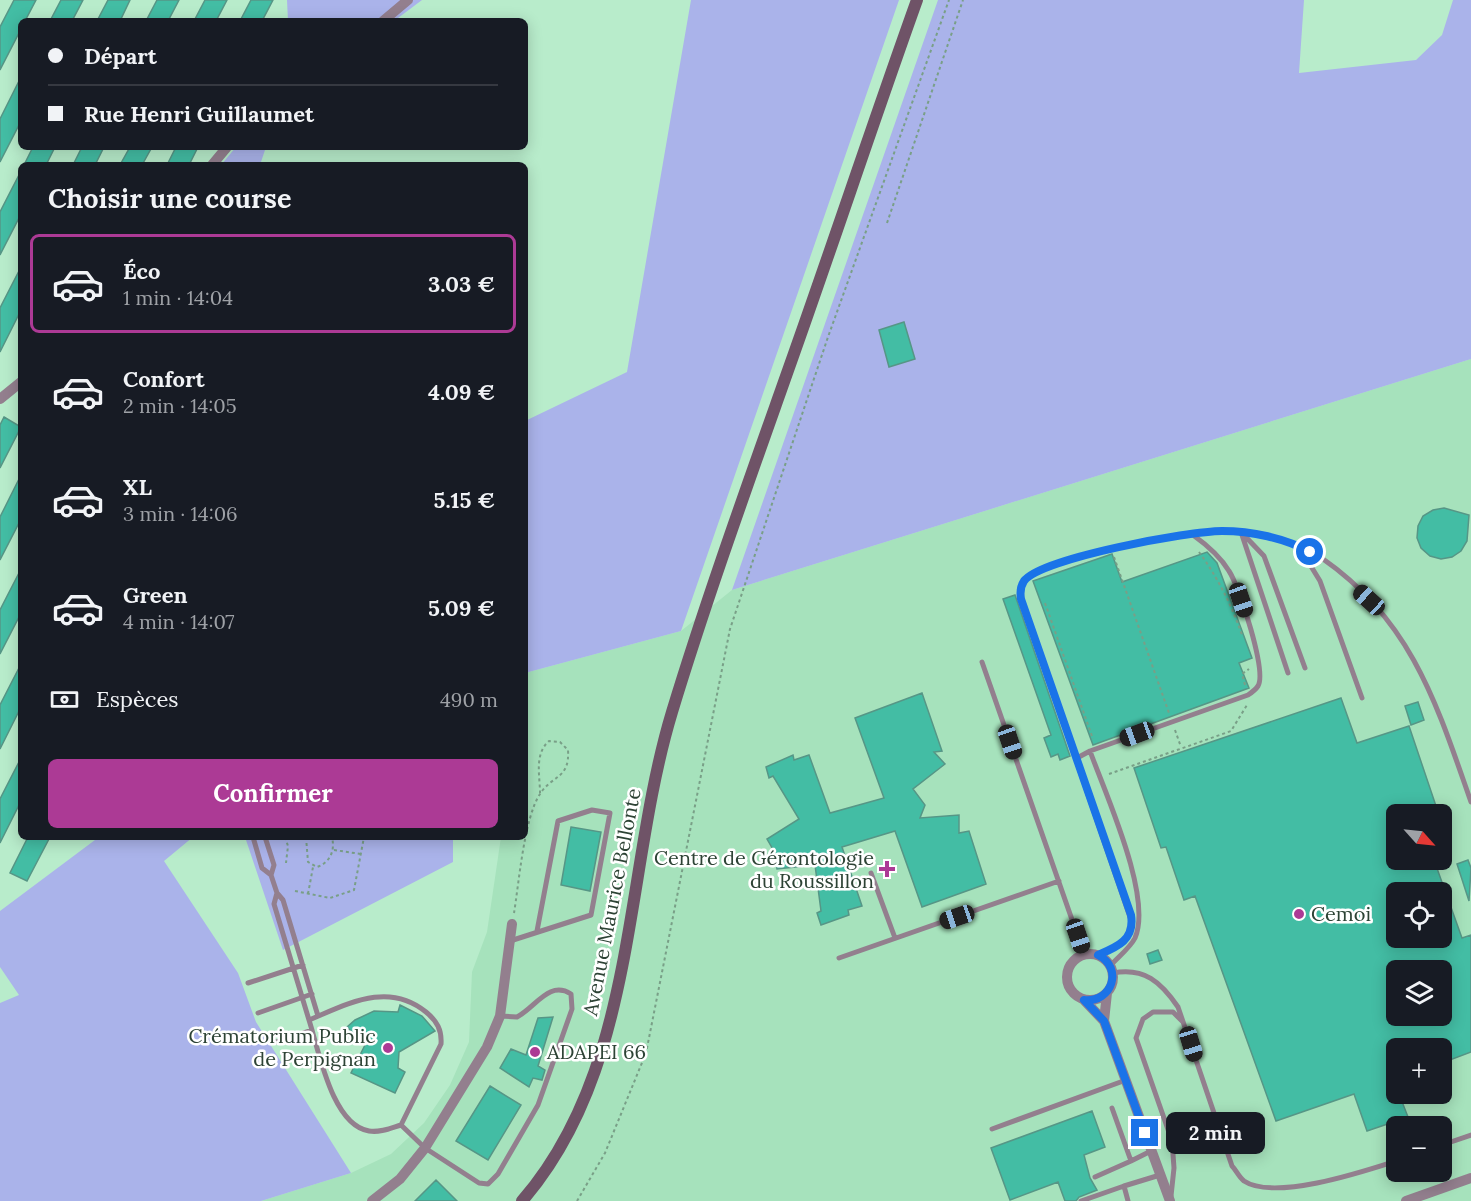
<!DOCTYPE html>
<html lang="fr">
<head>
<meta charset="utf-8">
<style>
  body { margin:0; font-family:Lora,serif; background:#242831; color:#f1f3f6; height:100vh; display:flex; flex-direction:column; font-size:22px; white-space:nowrap }
  * { box-sizing:border-box; margin:0 }
  p { font-size:20px; color:#9ea1a6 }
  .icon { flex:none; width:33px; height:33px; fill:none; stroke:currentColor; stroke-width:2; stroke-linecap:round; stroke-linejoin:round }
  .map { position:relative; flex:1; overflow:hidden }
  .details { position:absolute; left:18px; top:162px; width:510px; height:678px; display:flex; flex-direction:column; background:#171b24; border-radius:9px; box-shadow:0 3px 15px #0003 }
  .details>* { flex:none }
  .hud { position:absolute; left:18px; top:18px; width:510px; height:132px; border-radius:9px; box-shadow:0 3px 15px #0003; display:grid; align-content:center; height:132px; padding:0 30px; background:#171b24 }
  .needle { width:39px; rotate:117deg }
  .buttons { position:absolute; left:1386px; top:804px; display:grid; gap:12px }
  .buttons a { display:grid; place-items:center; width:66px; height:66px; border-radius:9px; background:#171b24; box-shadow:0 3px 15px #0003; font-size:30px }
  .end { position:absolute; width:27px; height:27px; margin:-14px; border:8px solid #1a73e8; background:#fff; box-shadow:0 0 0 3px #fff }
  .from { border-radius:50% }
  .bubble { position:absolute; height:42px; border-radius:9px; background:#171b24; box-shadow:0 3px 15px #0003; font-size:20px; font-weight:800; line-height:42px; text-align:center }
  .car { position:absolute; width:18px; height:36px; margin:-18px -9px; border-radius:8px; box-shadow:0 0 4px 2px #0007; background:linear-gradient(#222 24%,#8ab4d8 0 40%,#222 0 76%,#8ab4d8 0 86%,#222 0) }
  .hud b { display:flex; align-items:center; gap:21px; height:57px; font-size:22px }
  .hud b+b { border-top:2px solid #363941 }
  .hud i { width:15px; height:15px; background:#f1f3f6 }
  ul { padding:0; list-style:none }
  li { display:flex; align-items:center; gap:18px; height:99px; margin:0 12px 9px; padding:0 18px; border:3px solid transparent; border-radius:9px }
  li div { flex:1 }
  li b { display:block; font-size:22px }
  li em { font-style:normal; font-weight:800 }
  li.on { border-color:#ac3a95 }
  li>.icon { width:54px; height:54px; stroke-width:1.5 }
  h2 { padding:0 30px; font-size:27px; line-height:72px }
  .pay { display:flex; align-items:center; gap:15px; height:66px; padding:0 30px; font-size:22px }
  .pay p { margin-inline-start:auto }
  .action { display:flex; gap:12px; margin-top:auto; padding:12px 30px }
  .action a { flex:1; height:69px; border-radius:9px; background:#ac3a95; color:#fff; font-size:24px; font-weight:800; line-height:69px; text-align:center }
  .map>svg:first-child { display:block }
  .built { fill:#a6e2bc; fill-rule:evenodd }
  .green { fill:#aab3ea }
  .building { fill:#43bda4; stroke:#569686; stroke-width:1.5; fill-rule:evenodd }
  .lines { fill:none; stroke-linecap:round; stroke-linejoin:round }
  .path { stroke:#799f87; stroke-width:2; stroke-dasharray:3 3; stroke-linecap:butt }
  .lane { stroke:#937f8e; stroke-width:5 }
  .street { stroke:#937f8e; stroke-width:10 }
  .secondary { stroke:#6f5367; stroke-width:12 }
  .route { stroke:#1a73e8; stroke-width:8 }
  .poi-dot { fill:#ac3a95; stroke:#fff; stroke-width:2 }
  .labels { text-anchor:middle; stroke-width:5; stroke-linejoin:round; paint-order:stroke }
  .poi-label { font-size:20px; fill:#2d4335; stroke:#fff; text-anchor:end }
  .street-label { font-size:20px; fill:#2d4335; stroke:#fff }
</style>
</head>
<body>
<div class="map">
<svg width="1471" height="1201" viewBox="0 0 1471 1201">
  <rect width="100%" height="100%" fill="#b8eccb"/>
  <path class="built" d="M1471,359V1201H261L351,1173L391,1154L424,1123L450,1085L469,1042L472,972L487,932L501,837H525V673L681,631L732,590ZM1396,814H1442V860H1396ZM1396,892H1442V938H1396ZM1396,970H1442V1016H1396ZM1396,1048H1442V1094H1396ZM1396,1126H1442V1172H1396Z"/>
  <path class="green" d="M287,0H422L394,21H288Z
    M691,0H899L681,631L525,673V421L627,372Z
    M938,0H1304L1299,73L1416,60L1442,35L1453,0H1471V359L732,590Z
    M236,147H266L260,165H221Z
    M99,837H193L164,861L238,973L256,1022L351,1173L261,1201H0V1003L19,995L0,967V911Z
    M245,837H453V862L283,950Z"/>
  <path class="building" d="M14,0H36L25,21H21V29L0,70V27Z
    M61,0H83L72,21H50Z
    M108,0H130L120,21H97Z
    M157,0H179L168,21H146Z
    M205,0H227L216,21H194Z
    M251,0H273L262,21H240Z
    M21,77V121L0,162V119Z
    M33,147H55L46,165H24Z
    M82,147H104L95,165H73Z
    M130,147H152L142,165H120Z
    M176,147H198L189,165H167Z
    M21,171V214L0,255V212Z
    M21,267V310L0,352V308Z
    M904,322L915,359L889,367L879,330Z
    M4,417L21,427L0,468V425Z
    M21,475V519L0,560V517Z
    M1444,508L1469,515L1467,541L1461,551L1452,557L1441,559L1430,556L1421,548L1417,538L1418,526L1423,516L1433,510Z
    M1207,552L1217,563L1252,658L1239,663L1249,688L1093,745L1033,581L1112,554L1122,582Z
    M21,569V613L0,654V610Z
    M1015,595L1070,756L1060,760L1058,754L1051,757L1044,738L1051,735L1003,599Z
    M21,664V707L0,749V705Z
    M922,693L942,751L934,752L945,764L913,789L925,805L920,818L959,815V833L969,831L986,884L922,907L895,831L842,847L862,906L848,910L849,915L821,925L817,913L821,911L815,865L777,869L775,853L767,839L799,819L773,776L769,778L766,767L793,755L794,760L809,755L830,813L884,798L855,718Z
    M1341,698L1357,743L1409,726L1436,806L1418,812L1419,814H1396V860H1434L1462,938L1471,935V1052L1442,1063V1048H1396V1094H1399L1408,1117L1367,1131L1354,1094L1276,1121L1195,896L1184,900L1166,847L1161,848L1134,768ZM1396,892H1442V938H1396ZM1396,970H1442V1016H1396Z
    M1418,702L1424,720L1411,725L1405,706Z
    M21,758V801L0,843V799Z
    M571,827L601,832L590,891L561,885Z
    M28,837H50L27,881L10,873Z
    M1468,860L1471,868L1469,901L1457,864Z
    M1158,950L1162,960L1150,964L1147,954Z
    M400,1005L422,1016L435,1031L399,1052L398,1068L405,1072L395,1093L351,1073L365,1045L347,1027L355,1020L374,1011L398,1012Z
    M553,1017L538,1066L545,1070L542,1080L533,1078L529,1087L500,1068L511,1049L526,1055L538,1018Z
    M490,1086L521,1105L488,1160L456,1141Z
    M1092,1111L1105,1147L1084,1155L1090,1178L1097,1190L1079,1197L1076,1201H1065L1058,1182L1010,1200L991,1148Z
    M436,1180L457,1201H415Z"/>
  <g class="lines">
    <path class="path" d="M887,223L963,0
      M1199,552C1218,578 1231,604 1242,635
      M1114,557L1169,713
      M1045,603L1093,739
      M1245,685L1242,674L1249,669
      M1175,730L1181,747
      M1109,774L1231,731L1247,705
      M285,837L288,846L286,863
      M306,837L308,862L317,867C331,862 335,850 332,837
      M334,850L361,854
      M295,891L330,898L354,890L364,837
      M308,894L313,867
      M514,913C519,883 524,818 540,794C552,775 570,779 568,750L560,742L549,741C534,754 540,776 540,793
      M577,1201L605,1153L646,1053L730,629L828,337L949,0"/>
    <path class="lane" d="M1242,533L1264,556L1305,668
      M1242,535L1288,673
      M1298,545L1320,581L1362,698
      M982,662L1084,954
      M1090,751C1105,793 1153,897 1135,938C1130,948 1118,957 1110,966
      M1077,758L1090,751L1248,695C1251,693 1256,689 1258,686C1267,671 1239,586 1229,571C1220,556 1207,545 1193,535
      M253,837L262,868L271,875L277,893
      M265,837L274,865L271,875
      M871,873L895,938
      M510,941L591,915L610,813L592,810L558,821L537,931
      M1098,955C1116,948 1128,943 1132,923L1021,599C1020,591 1020,584 1027,578C1053,556 1182,533 1219,531C1252,529 1296,540 1323,559C1412,621 1437,705 1471,802
      M839,958L1059,881
      M1113,973C1144,967 1161,982 1178,1007L1232,1166C1236,1170 1239,1177 1244,1181C1274,1201 1362,1172 1396,1161
      M248,983L303,965
      M258,1013L312,994
      M309,1020L274,904L277,893L283,900L318,1016
      M276,1042L312,1030
      M401,1125C391,1128 380,1133 369,1131C332,1125 319,1051 309,1020C348,1004 388,981 426,1012C437,1021 442,1030 441,1044L401,1125L425,1148L479,1183L488,1184L498,1174L538,1105L572,1009L571,994C549,980 536,1007 517,1017L500,1016
      M992,1129L1126,1080
      M1442,1145L1471,1135
      M1131,1161L1151,1151
      M1095,1177L1131,1161L1112,1108
      M1124,1186L1160,1175
      M1171,1196L1174,1168L1172,1141L1136,1038L1143,1019L1153,1012H1173L1182,1021
      M1081,1201L1124,1186L1128,1201"/>
    <path class="street" d="M383,21L408,0
      M212,165L227,147
      M0,399L21,382
      M1067 977a23 23 0 1 1 46 0a23 23 0 1 1-46 0Z
      M1084,1000L1104,1021L1170,1201
      M1104,1021L1107,993
      M372,1201L400,1179L425,1148L487,1047L500,1016L512,924
      M1406,1201L1471,1178"/>
    <path class="secondary" d="M522,1201C638,1067 623,874 672,712C708,594 750,478 791,362C834,241 874,120 917,0"/>
  </g>
  <g class="lines">
    <path class="route" d="M1145,1133L1104,1021L1084,1000C1112,1003 1124,968 1098,955C1117,947 1135,940 1131,915L1021,599C1020,593 1020,587 1024,581C1041,558 1190,531 1222,531C1251,531 1285,538 1310,552"/>
  </g>
  <g class="poi-dot">
    <path d="M884 860h6v6h6v6h-6v6h-6v-6h-6v-6h6z"/>
    <circle cx="1299" cy="914" r="6"/>
    <circle cx="388" cy="1048" r="6"/>
    <circle cx="535" cy="1052" r="6"/>
  </g>
  <g class="labels">
    <g class="poi-label">
      <text x="874" y="865">Centre de Gérontologie<tspan x="874" dy="23">du Roussillon</tspan></text>
      <text x="1311" y="921" text-anchor="start">Cemoi</text>
      <text x="376" y="1043">Crématorium Public<tspan x="376" dy="23">de Perpignan</tspan></text>
      <text x="547" y="1059" text-anchor="start">ADAPEI 66</text>
    </g>
    <g class="street-label">
      <text transform="translate(612 902) rotate(-79)" y="7">Avenue Maurice Bellonte</text>
    </g>
  </g>
</svg>
<div class="buttons">
<a><svg class="needle" viewBox="-14 -14 28 28"><path d="M0-13l5 13h-10z" fill="#e53935"/><path d="M0 13l5-13h-10z" fill="#9ea1a6"/></svg></a>
<a><svg class="icon" aria-label="locate" viewBox="0 0 24 24"><circle cx="12" cy="12" r="6"/><path d="M12 2v4M12 18v4M2 12h4M18 12h4"/></svg></a>
<a><svg class="icon" aria-label="layers" viewBox="0 0 24 24"><path d="M12 4l9 5-9 5-9-5zM3 14l9 5 9-5"/></svg></a>
<a>+</a>
<a>−</a>
</div>
<i class="end from" style="left:1310px;top:552px"></i>
<i class="end" style="left:1145px;top:1133px"></i>
<div class="bubble" style="left:1166px;top:1112px;width:99px">2 min</div>
<i class="car" style="left:1241px;top:600px;rotate:161deg"></i>
<i class="car" style="left:1369px;top:600px;rotate:312deg"></i>
<i class="car" style="left:1137px;top:734px;rotate:250deg"></i>
<i class="car" style="left:1010px;top:742px;rotate:161deg"></i>
<i class="car" style="left:957px;top:917px;rotate:251deg"></i>
<i class="car" style="left:1078px;top:936px;rotate:161deg"></i>
<i class="car" style="left:1191px;top:1044px;rotate:163deg"></i>
<div class="hud">
<b><i class="from"></i>Départ</b>
<b><i></i>Rue Henri Guillaumet</b>
</div>
<section class="details">
<h2>Choisir une course</h2>
<ul>
<li class="on"><svg class="icon" aria-label="car" viewBox="0 0 24 24"><path d="M5 17H2v-5l4-1 3-4h7l3 4 3 1v5h-3M9 17h6M6 11h13"/><circle cx="7" cy="17" r="2"/><circle cx="17" cy="17" r="2"/></svg><div><b>Éco</b><p>1 min · 14:04</p></div><em>3.03 €</em></li>
<li><svg class="icon" aria-label="car" viewBox="0 0 24 24"><path d="M5 17H2v-5l4-1 3-4h7l3 4 3 1v5h-3M9 17h6M6 11h13"/><circle cx="7" cy="17" r="2"/><circle cx="17" cy="17" r="2"/></svg><div><b>Confort</b><p>2 min · 14:05</p></div><em>4.09 €</em></li>
<li><svg class="icon" aria-label="car" viewBox="0 0 24 24"><path d="M5 17H2v-5l4-1 3-4h7l3 4 3 1v5h-3M9 17h6M6 11h13"/><circle cx="7" cy="17" r="2"/><circle cx="17" cy="17" r="2"/></svg><div><b>XL</b><p>3 min · 14:06</p></div><em>5.15 €</em></li>
<li><svg class="icon" aria-label="car" viewBox="0 0 24 24"><path d="M5 17H2v-5l4-1 3-4h7l3 4 3 1v5h-3M9 17h6M6 11h13"/><circle cx="7" cy="17" r="2"/><circle cx="17" cy="17" r="2"/></svg><div><b>Green</b><p>4 min · 14:07</p></div><em>5.09 €</em></li>
</ul>
<div class="pay"><svg class="icon" aria-label="cash" viewBox="0 0 24 24"><path d="M3 7h18v10H3z"/><circle cx="12" cy="12" r="2"/></svg>Espèces<p>490 m</p></div>
<div class="action"><a>Confirmer</a></div>
</section>
</div>
</body>
</html>
